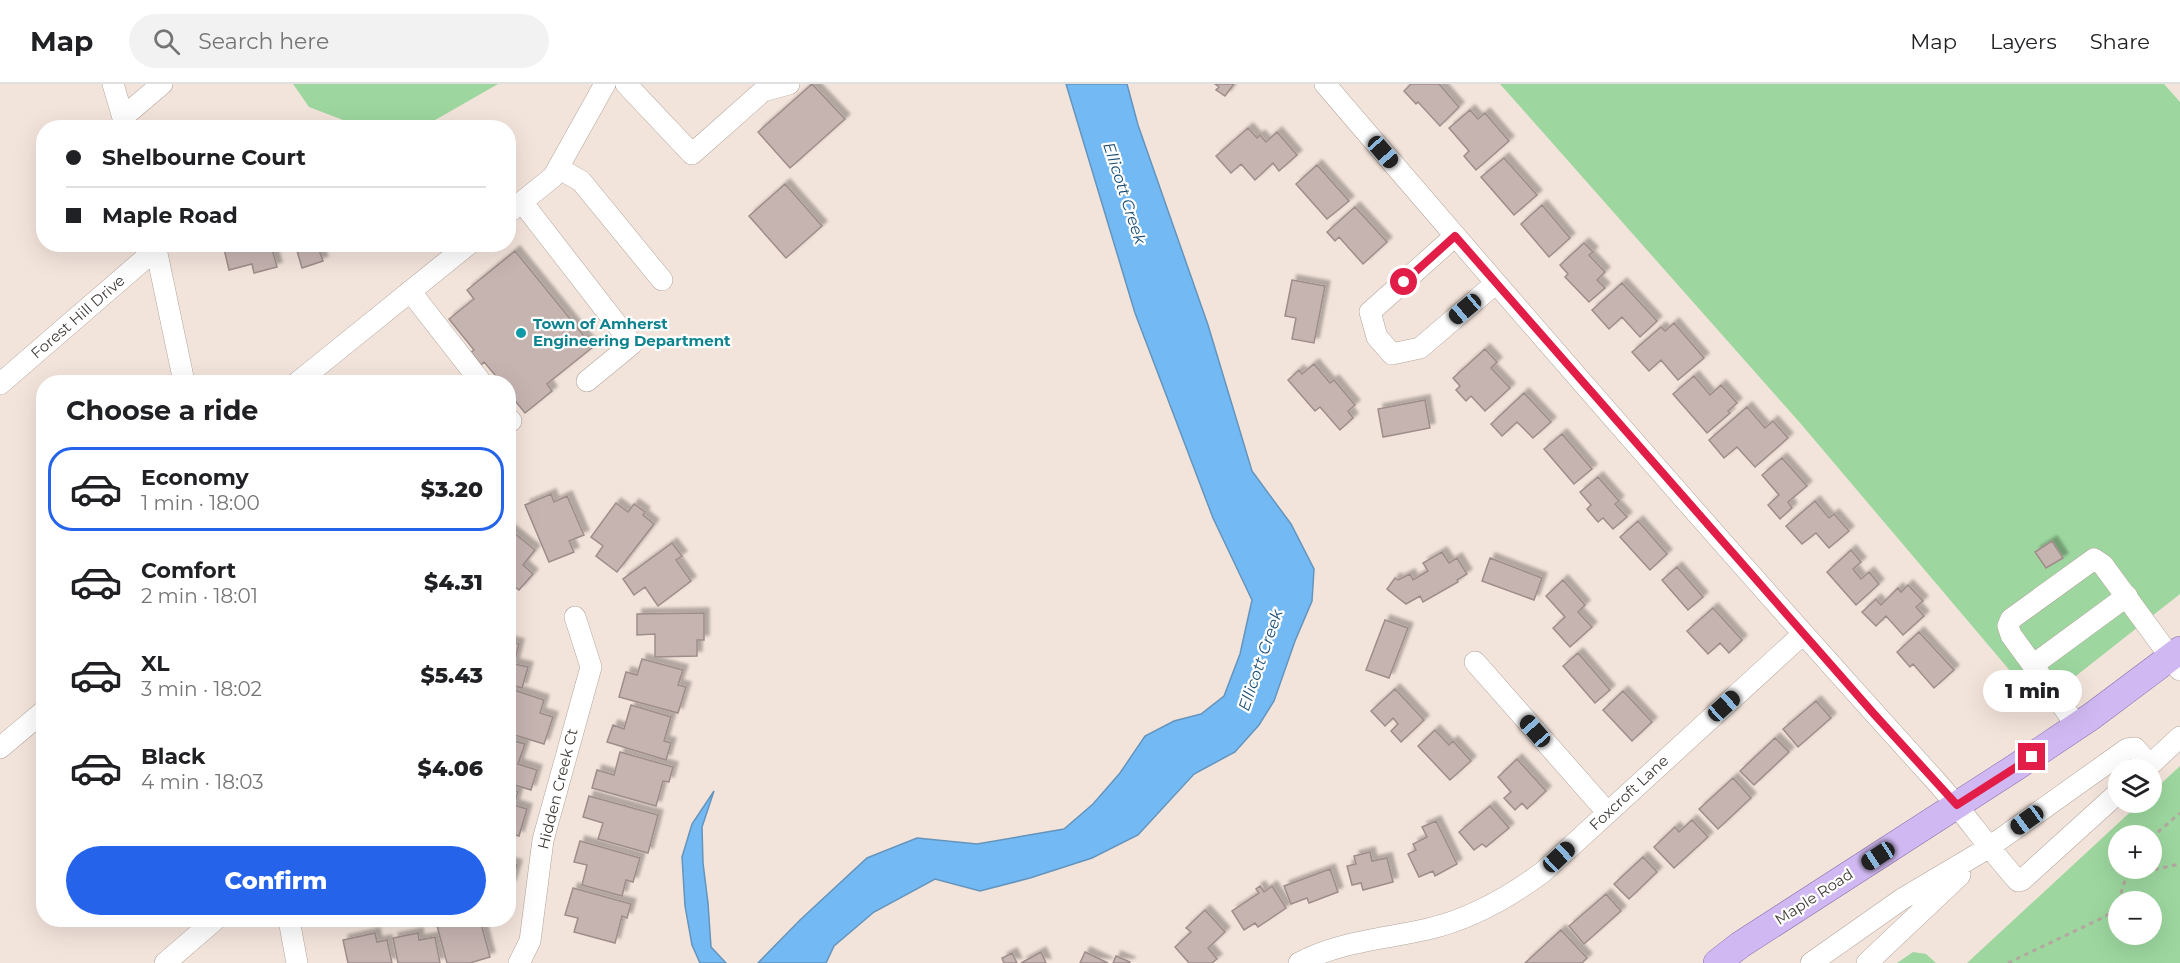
<!DOCTYPE html>
<html lang="en">
<head>
<meta charset="utf-8">
<style>
  body { margin:0; font-family:Montserrat,sans-serif; background:#f2f2f2; color:#202124; height:100vh; display:flex; flex-direction:column; font-size:22px; white-space:nowrap }
  * { box-sizing:border-box; margin:0 }
  p { font-size:20px; color:#757577 }
  .icon { flex:none; width:33px; height:33px; fill:none; stroke:currentColor; stroke-width:2; stroke-linecap:round; stroke-linejoin:round }
  .map { position:relative; flex:1; overflow:hidden }
  .panel { position:absolute; left:36px; top:291px; width:480px; height:552px; display:flex; flex-direction:column; background:#fff; border-radius:24px; box-shadow:0 6px 24px #0002 }
  .panel>* { flex:none }
  .banner { position:absolute; left:36px; top:36px; width:480px; height:132px; border-radius:24px; box-shadow:0 6px 24px #0002; display:grid; align-content:center; height:132px; padding:0 30px; background:#fff }
  .buttons { position:absolute; left:2108px; top:675px; display:grid; gap:12px }
  .buttons a { display:grid; place-items:center; width:54px; height:54px; border-radius:50%; background:#fff; box-shadow:0 6px 24px #0002; font-size:30px }
  .end { position:absolute; width:27px; height:27px; margin:-14px; border:8px solid #e11d48; background:#fff; box-shadow:0 0 0 3px #fff }
  .from { border-radius:50% }
  .bubble { position:absolute; height:42px; border-radius:21px; background:#fff; box-shadow:0 6px 24px #0002; font-size:20px; font-weight:800; line-height:42px; text-align:center }
  .car { position:absolute; width:18px; height:36px; margin:-18px -9px; border-radius:8px; box-shadow:0 0 4px 2px #0007; background:linear-gradient(#222 24%,#8ab4d8 0 40%,#222 0 76%,#8ab4d8 0 86%,#222 0) }
  .banner b { display:flex; align-items:center; gap:21px; height:57px; font-size:22px }
  .banner b+b { border-top:2px solid #e0e0e0 }
  .banner i { width:15px; height:15px; background:#202124 }
  ul { padding:0; list-style:none }
  li { display:flex; align-items:center; gap:18px; height:84px; margin:0 12px 9px; padding:0 18px; border:3px solid transparent; border-radius:24px }
  li div { flex:1 }
  li b { display:block; font-size:22px }
  li em { font-style:normal; font-weight:800 }
  li.current { border-color:#2563eb }
  li>.icon { width:54px; height:54px; stroke-width:1.5 }
  h2 { padding:0 30px; font-size:27px; line-height:72px }
  .button { display:flex; gap:12px; margin-top:auto; padding:12px 30px }
  .button a { flex:1; height:69px; border-radius:36px; background:#2563eb; color:#fff; font-size:24px; font-weight:800; line-height:69px; text-align:center }
  header { display:flex; align-items:center; gap:36px; box-sizing:border-box; height:84px; padding:0 30px; background:#fff; border-bottom:2px solid #e0e0e0 }
  header strong { font-size:28px }
  nav { display:flex; gap:33px; margin-inline-start:auto; font-size:21px }
  .search { width:420px; height:54px; background:#f2f2f2; display:flex; align-items:center; gap:15px; box-sizing:border-box; padding:0 21px; border-radius:33px; color:#757577; font-size:22px }
  .map>svg:first-child { display:block }
  .green { fill:#9dd79f; fill-rule:evenodd }
  .water { fill:#73baf5; stroke:#6494bc; stroke-width:1.5 }
  .building { fill:#c6b4b1; stroke:#9e8d8a; stroke-width:1.5; filter:url(#shadow) }
  .lines { fill:none; stroke-linecap:round; stroke-linejoin:round }
  .minor-casing { stroke:#b2a49b; stroke-width:22 }
  .major-casing { stroke:#8a6fab; stroke-width:28 }
  .path { stroke:#b3a7a0; stroke-width:3; stroke-dasharray:4.5 4.5; stroke-linecap:butt }
  .minor { stroke:#fff; stroke-width:21 }
  .major { stroke:#d0b9f2; stroke-width:27 }
  .route { stroke:#e11d48; stroke-width:8 }
  .culture-dot { fill:#0f9aa8; stroke:#fff; stroke-width:2 }
  .labels { text-anchor:middle; stroke-width:4.5; stroke-linejoin:round; paint-order:stroke }
  .street-label { font-size:15px; fill:#413b37; stroke:#fff }
  .culture-label { font-size:15px; font-weight:bold; fill:#0d838f; stroke:#fff; text-anchor:start }
  .water-label { font-size:16px; font-style:italic; fill:#1c4f76; stroke:#fff }
</style>
</head>
<body>
<header>
<strong>Map</strong>
<div class="search"><svg class="icon" aria-label="search" viewBox="0 0 24 24"><circle cx="10" cy="10" r="6"/><path d="M15 15l6 6"/></svg>Search here</div>
<nav><a>Map</a><a>Layers</a><a>Share</a></nav>
</header>
<div class="map">
<svg width="2180" height="879" viewBox="0 0 2180 879">
  <defs>
    <filter id="shadow"><feDropShadow dx="5" dy="-5" stdDeviation="1.5" flood-color="#0004"/></filter>
  </defs>
  <rect width="100%" height="100%" fill="#f3e4db"/>
  <path class="green" d="M293,0H498L423,43L364,44L309,23Z
    M1500,0H2164L2180,18V510L2039,621L1801,340Z
    M2180,682V879H1967L2140,719L2151,718V709ZM2118,752H2151V784H2118ZM2118,818H2151V850H2118Z
    M1913,868L1926,870L1936,879H1897Z"/>
  <path class="water" d="M1066,0H1127L1138,41L1208,241L1252,387L1291,440L1314,485L1312,517L1295,557L1274,617L1259,641L1235,668L1194,690L1138,751L1092,774L1030,794L980,807L935,795L874,828L834,862L826,879H758L800,836L867,774L917,754L977,760L1064,745L1093,720L1120,689L1145,652L1174,637L1201,630L1224,612L1240,570L1252,516L1213,434L1135,229Z
    M714,707L702,743L703,779L708,819L711,863L726,879H700L692,861L685,822L682,773L692,740Z"/>
  <path class="building" d="M812,0L845,35L790,84L758,48Z
    M1215,0H1234L1225,12L1216,6L1219,3Z
    M1411,0H1439L1459,23L1440,42L1418,18L1416,20L1404,7Z
    M1470,26L1478,35L1485,29L1509,57L1476,86L1464,72L1469,67L1449,44Z
    M1248,44L1257,54L1260,51L1266,58L1277,48L1297,71L1279,87L1273,79L1255,96L1241,80L1231,89L1216,72Z
    M1504,74L1537,111L1514,131L1481,93Z
    M1317,81L1349,117L1327,135L1296,100Z
    M785,100L822,142L786,174L749,132Z
    M1542,121L1570,154L1549,173L1521,140Z
    M1355,123L1387,158L1363,180L1339,153L1335,157L1327,148Z
    M1584,159L1593,168L1589,171L1605,188L1597,196L1605,204L1589,218L1565,193L1568,190L1560,181Z
    M242,160H265V163L271,161L277,183L254,189L252,180L229,186L224,165Z
    M295,160H317L323,177L302,184Z
    M515,167L593,263L547,300L552,307L525,329L508,308V298H501L484,278L481,281L471,268L474,266L449,235L474,215L467,206Z
    M1292,196L1325,202L1314,259L1292,255L1296,234L1285,232Z
    M1622,199L1657,237L1640,253L1622,233L1609,245L1592,226Z
    M1674,239L1704,274L1678,296L1661,276L1649,287L1632,268L1661,243L1665,247Z
    M1485,265L1497,278L1491,284L1510,304L1485,327L1471,312L1466,317L1456,306L1460,302L1453,294Z
    M1314,280L1330,299L1334,296L1355,321L1348,327L1353,334L1340,346L1320,323L1315,327L1288,296L1299,286L1302,290Z
    M1694,292L1710,311L1721,301L1737,319L1728,327L1730,329L1707,349L1673,310Z
    M1524,309L1551,338L1533,354L1517,338L1502,352L1491,340Z
    M1425,316L1430,344L1383,353L1378,325Z
    M1747,323L1765,344L1773,337L1788,354L1755,383L1737,363L1724,374L1709,356Z
    M1562,350L1592,385L1574,400L1544,365Z
    M1782,374L1807,402L1788,418L1792,424L1780,435L1768,421L1779,411L1762,391Z
    M1598,393L1619,417L1615,420L1627,433L1613,445L1603,434L1598,438L1587,425L1591,421L1580,408Z
    M551,410L554,418L567,412L584,451L569,457L574,468L549,478L525,421Z
    M1815,417L1829,434L1834,430L1849,447L1829,464L1816,449L1802,460L1786,442Z
    M616,419L628,428L634,420L645,428L643,431L654,440L617,488L596,472L603,462L591,453Z
    M1638,437L1667,470L1650,486L1620,453Z
    M508,444L535,466L523,481L533,490L519,506L508,498Z
    M2052,457L2063,474L2046,484L2035,468Z
    M672,459L682,472L676,476L691,497L658,522L645,503L634,511L623,495Z
    M1851,466L1861,478L1853,485L1861,495L1869,488L1879,500L1856,521L1827,488Z
    M1442,468L1449,479L1457,474L1467,490L1457,496L1458,498L1423,518L1420,512L1406,520L1387,505L1395,494L1398,496L1410,490L1413,496L1428,487L1423,479Z
    M1490,474L1542,494L1534,516L1482,497Z
    M1677,483L1703,513L1688,526L1662,496Z
    M1563,496L1585,521L1578,528L1592,543L1570,563L1553,544L1565,533L1546,512Z
    M1908,501L1923,517L1916,523L1924,532L1903,551L1886,532L1876,542L1862,528L1876,515L1881,521L1898,504L1901,508Z
    M1713,524L1742,556L1729,569L1720,559L1708,570L1687,547Z
    M704,529V556H697V572L655,573V550L637,551V530Z
    M1385,536L1408,544L1389,594L1366,586Z
    M1919,548L1954,586L1934,604L1913,580L1910,583L1897,568Z
    M508,557L519,560L514,580L528,583L522,604L508,600Z
    M1578,569L1610,606L1595,619L1563,582Z
    M642,575L683,586L678,601L686,603L678,629L619,613L626,588L637,591Z
    M508,604L544,616L540,629L553,633L544,660L508,649Z
    M1395,605L1424,636L1401,658L1391,647L1398,640L1393,634L1385,642L1371,627Z
    M1623,607L1652,638L1632,657L1603,626Z
    M1816,617L1831,634L1798,663L1783,645Z
    M631,621L671,633L664,657L671,659L666,676L607,658L613,641L624,645Z
    M1435,646L1449,661L1453,657L1471,677L1450,696L1418,662Z
    M1775,654L1789,668L1754,701L1740,687Z
    M508,655L525,660L518,680L537,686L531,706L508,699Z
    M620,668L673,683L669,698L663,697L656,722L592,704L597,686L614,691Z
    M1517,675L1546,707L1527,725L1522,719L1515,726L1504,714L1511,708L1498,693Z
    M1733,694L1751,714L1718,745L1699,725Z
    M508,705L518,708L514,721L527,725L519,752L508,749Z
    M589,712L658,731L648,769L598,755L603,739L583,733Z
    M1490,722L1509,744L1486,763L1482,760L1474,766L1459,748Z
    M1692,736L1708,753L1674,784L1654,763L1675,743L1679,748Z
    M1436,737L1457,780L1435,792L1433,787L1419,793L1408,770L1416,766L1413,760L1427,753L1422,743Z
    M580,757L640,774L633,798L626,796L622,812L582,801L587,781L574,778Z
    M1370,768L1372,777L1387,774L1393,798L1363,806L1361,799L1352,801L1347,782L1356,780L1354,772Z
    M1643,773L1657,788L1629,815L1614,800Z
    M508,778L517,781L511,801L508,800Z
    M1330,785L1338,808L1309,819L1307,814L1291,820L1284,802Z
    M1260,802L1264,808L1272,802L1286,824L1258,843L1255,839L1244,846L1232,827L1259,809L1256,805Z
    M573,804L631,820L627,834L622,832L615,859L574,848L578,834L565,831Z
    M1606,810L1621,827L1584,860L1569,842Z
    M1205,826L1225,848L1208,864L1217,875L1212,879H1189L1175,863L1191,848L1186,844Z
    M444,836H464L465,837L480,836L490,873L470,879H447L436,838Z
    M1561,846L1587,874L1582,879H1525Z
    M375,849L377,858L387,856L392,879H348L343,856Z
    M418,849L419,856L435,853L440,879H398L393,854Z
    M1041,868L1046,879H1021Z
    M1085,868L1108,879H1080Z
    M1012,869L1017,879H1004L1002,874Z
    M1116,872L1130,878L1129,879H1113Z"/>
  <g class="lines">
    <g class="minor-casing">
      <path id="minor" d="M113,0L126,44
        M626,0L692,70L763,7L789,0
        M1325,0C1525,234 1727,467 1934,695C1964,728 1988,764 2018,797L2022,796L2118,709
        M123,33L162,0
        M558,84L581,97L662,196
        M522,118L632,260L587,297
        M508,129L553,93L605,0
        M1455,152L1370,228L1377,253L1392,270L1420,264L1496,199
        M155,160L184,298
        M410,207L481,298
        M298,298L469,160
        M0,300L155,166
        M508,334L511,337
        M1475,578L1607,728
        M2033,581L2127,512
        M2077,642L2011,551L2008,542L2011,535L2094,475L2103,481L2180,586
        M0,664L44,627
        M289,836L297,879
        M165,879L215,836
        M519,879L530,857L543,756L591,583L575,533
        M1299,879C1340,857 1385,855 1428,845C1471,835 1508,814 1543,788L1803,550
        M1811,879L1902,815L1988,764L2127,665L2135,664L2150,681L2180,653
        M1867,879L1960,791"/>
    </g>
    <g class="major-casing">
      <path id="major" d="M1717,879L1740,861L2016,683L2092,632L2180,566"/>
    </g>
    <path class="path" d="M2151,754L2180,729
      M2128,791L2180,780
      M2118,818L2129,784
      M2151,839L2152,840
      M2008,879L2102,834L2114,827L2118,818"/>
    <use href="#minor" class="minor"/>
    <use href="#major" class="major"/>
  </g>
  <g class="lines">
    <path class="route" d="M1404,198L1455,152L1874,630L1957,721L2032,673"/>
  </g>
  <circle class="culture-dot" cx="521" cy="249" r="6"/>
  <g class="labels">
    <g class="street-label">
      <text transform="translate(78 233) rotate(-41)" y="5">Forest Hill Drive</text>
      <text transform="translate(558 705) rotate(-76)" y="5">Hidden Creek Ct</text>
      <text transform="translate(1629 709) rotate(-43)" y="5">Foxcroft Lane</text>
      <text transform="translate(1814 813) rotate(-33)" y="5">Maple Road</text>
    </g>
    <g class="culture-label">
      <text x="533" y="245">Town of Amherst<tspan x="533" dy="17">Engineering Department</tspan></text>
    </g>
    <g class="water-label">
      <text transform="translate(1125 109) rotate(72)" y="6">Ellicott Creek</text>
      <text transform="translate(1260 576) rotate(-71)" y="6">Ellicott Creek</text>
    </g>
  </g>
</svg>
<div class="buttons">
<a><svg class="icon" aria-label="layers" viewBox="0 0 24 24"><path d="M12 4l9 5-9 5-9-5zM3 14l9 5 9-5"/></svg></a>
<a>+</a>
<a>−</a>
</div>
<i class="end from" style="left:1404px;top:198px"></i>
<i class="end" style="left:2032px;top:673px"></i>
<div class="bubble" style="left:1983px;top:586px;width:99px">1 min</div>
<i class="car" style="left:1383px;top:68px;rotate:139deg"></i>
<i class="car" style="left:1465px;top:225px;rotate:230deg"></i>
<i class="car" style="left:1724px;top:622px;rotate:48deg"></i>
<i class="car" style="left:1535px;top:647px;rotate:319deg"></i>
<i class="car" style="left:2027px;top:736px;rotate:234deg"></i>
<i class="car" style="left:1878px;top:772px;rotate:237deg"></i>
<i class="car" style="left:1559px;top:773px;rotate:47deg"></i>
<div class="banner">
<b><i class="from"></i>Shelbourne Court</b>
<b><i></i>Maple Road</b>
</div>
<section class="panel">
<h2>Choose a ride</h2>
<ul>
<li class="current"><svg class="icon" aria-label="car" viewBox="0 0 24 24"><path d="M5 17H2v-5l4-1 3-4h7l3 4 3 1v5h-3M9 17h6M6 11h13"/><circle cx="7" cy="17" r="2"/><circle cx="17" cy="17" r="2"/></svg><div><b>Economy</b><p>1 min · 18:00</p></div><em>$3.20</em></li>
<li><svg class="icon" aria-label="car" viewBox="0 0 24 24"><path d="M5 17H2v-5l4-1 3-4h7l3 4 3 1v5h-3M9 17h6M6 11h13"/><circle cx="7" cy="17" r="2"/><circle cx="17" cy="17" r="2"/></svg><div><b>Comfort</b><p>2 min · 18:01</p></div><em>$4.31</em></li>
<li><svg class="icon" aria-label="car" viewBox="0 0 24 24"><path d="M5 17H2v-5l4-1 3-4h7l3 4 3 1v5h-3M9 17h6M6 11h13"/><circle cx="7" cy="17" r="2"/><circle cx="17" cy="17" r="2"/></svg><div><b>XL</b><p>3 min · 18:02</p></div><em>$5.43</em></li>
<li><svg class="icon" aria-label="car" viewBox="0 0 24 24"><path d="M5 17H2v-5l4-1 3-4h7l3 4 3 1v5h-3M9 17h6M6 11h13"/><circle cx="7" cy="17" r="2"/><circle cx="17" cy="17" r="2"/></svg><div><b>Black</b><p>4 min · 18:03</p></div><em>$4.06</em></li>
</ul>
<div class="button"><a>Confirm</a></div>
</section>
</div>
</body>
</html>
